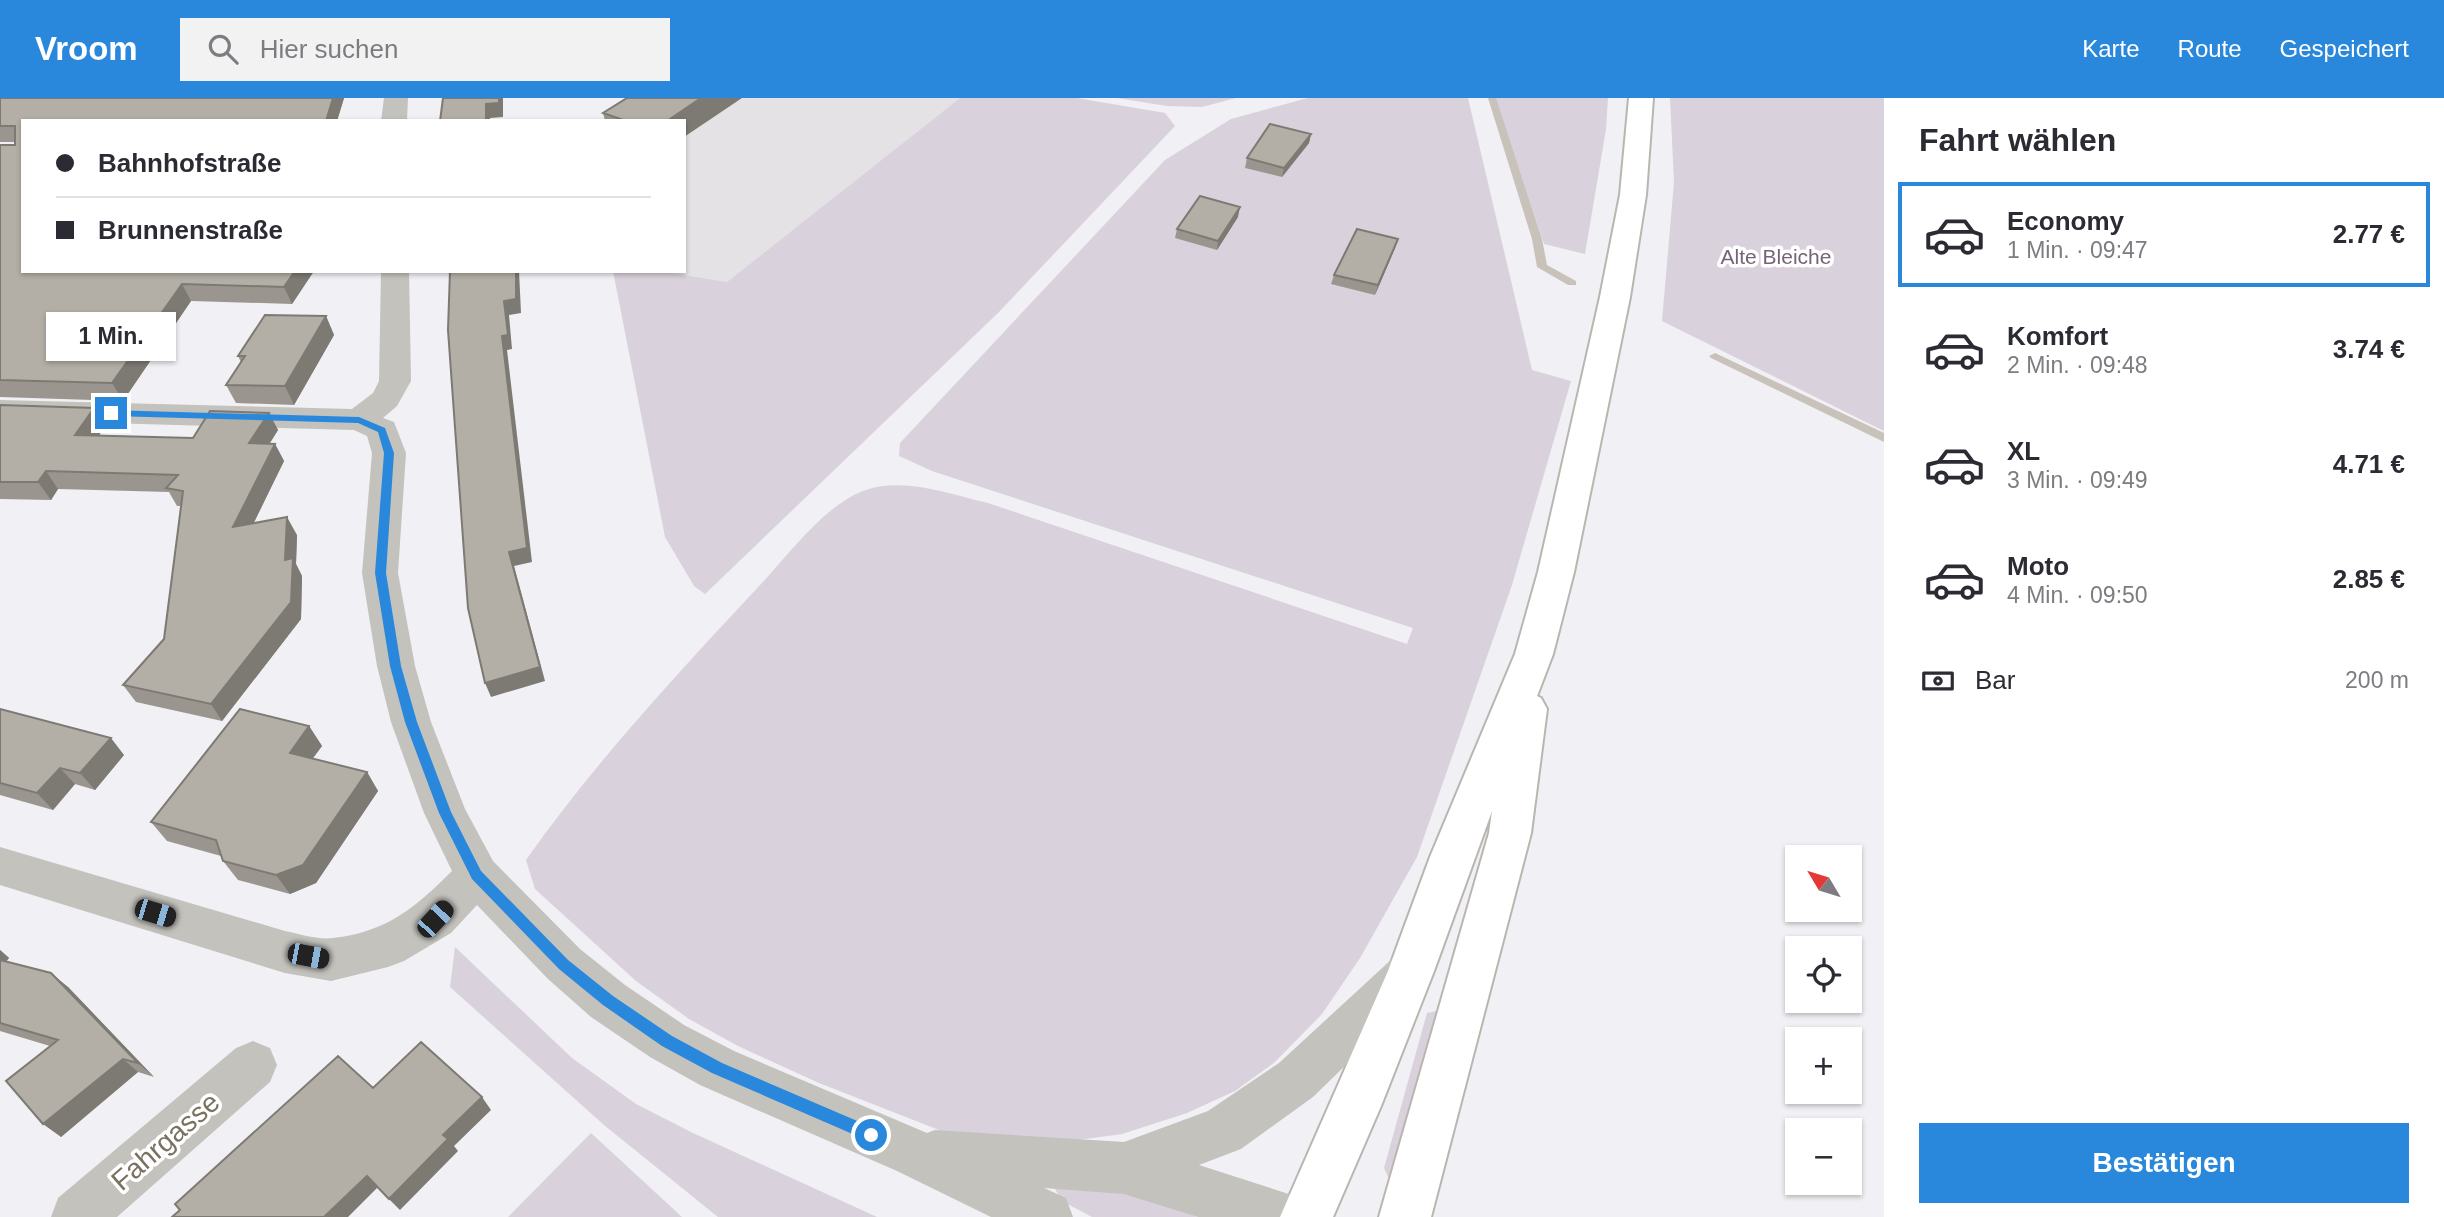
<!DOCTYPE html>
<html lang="de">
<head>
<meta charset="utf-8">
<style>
  body { margin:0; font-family:Arial,sans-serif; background:#f2f2f3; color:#2b2b33; height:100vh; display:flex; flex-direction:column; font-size:26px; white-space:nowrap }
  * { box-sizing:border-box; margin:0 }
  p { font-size:23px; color:#7c7c81 }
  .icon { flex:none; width:38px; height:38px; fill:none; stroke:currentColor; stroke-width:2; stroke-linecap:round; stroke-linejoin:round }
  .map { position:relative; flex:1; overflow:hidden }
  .side { display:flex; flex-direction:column; background:#fff; width:560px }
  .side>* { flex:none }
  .hud { position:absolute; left:21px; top:21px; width:665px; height:154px; border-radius:0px; box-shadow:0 2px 5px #0004; display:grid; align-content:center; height:154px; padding:0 35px; background:#fff }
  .needle { width:46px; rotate:308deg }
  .fabs { position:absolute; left:1785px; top:747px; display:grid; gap:14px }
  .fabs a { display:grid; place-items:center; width:77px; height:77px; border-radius:0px; background:#fff; box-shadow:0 2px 5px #0004; font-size:35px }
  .end { position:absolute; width:32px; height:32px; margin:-16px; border:9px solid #2988db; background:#fff; box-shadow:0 0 0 4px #fff }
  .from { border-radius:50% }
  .bubble { position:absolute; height:49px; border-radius:0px; background:#fff; box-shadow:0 2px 5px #0004; font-size:23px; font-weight:700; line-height:49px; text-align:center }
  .car { position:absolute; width:21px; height:42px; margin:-21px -10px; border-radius:9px; box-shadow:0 0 5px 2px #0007; background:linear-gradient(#222 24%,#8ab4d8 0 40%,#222 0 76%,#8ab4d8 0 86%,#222 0) }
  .hud b { display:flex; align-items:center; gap:24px; height:66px; font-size:26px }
  .hud b+b { border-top:2px solid #e1e1e2 }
  .hud i { width:18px; height:18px; background:#2b2b33 }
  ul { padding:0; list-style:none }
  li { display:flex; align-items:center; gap:21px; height:105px; margin:0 14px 10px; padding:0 21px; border:4px solid transparent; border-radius:0px }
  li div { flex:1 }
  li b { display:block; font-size:26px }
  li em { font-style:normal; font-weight:700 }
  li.current { border-color:#2988db }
  li>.icon { width:63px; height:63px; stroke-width:1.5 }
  h2 { padding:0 35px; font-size:32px; line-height:84px }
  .pay { display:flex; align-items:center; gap:18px; height:77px; padding:0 35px; font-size:26px }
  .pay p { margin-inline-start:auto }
  .button { display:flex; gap:14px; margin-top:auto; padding:14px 35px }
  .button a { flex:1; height:80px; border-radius:0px; background:#2988db; color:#fff; font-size:28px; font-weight:700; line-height:80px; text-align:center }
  header { display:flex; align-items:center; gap:42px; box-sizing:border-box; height:98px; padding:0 35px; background:#2988db; color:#fff }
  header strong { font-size:33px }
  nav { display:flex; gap:38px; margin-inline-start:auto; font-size:24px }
  .search { width:490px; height:63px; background:#f2f2f3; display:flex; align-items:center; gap:18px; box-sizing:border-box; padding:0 24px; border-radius:0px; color:#7c7c81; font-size:26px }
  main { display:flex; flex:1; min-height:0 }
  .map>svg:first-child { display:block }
  .built { fill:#e4e2e4 }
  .green { fill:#d9d1db }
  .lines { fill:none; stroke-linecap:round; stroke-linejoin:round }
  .stream { fill:#c9c2ba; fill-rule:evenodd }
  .secondary-casing { stroke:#b9b6af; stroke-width:4 }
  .street { fill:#c4c2bd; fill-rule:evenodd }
  .secondary { fill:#fff; fill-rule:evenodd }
  .wall { fill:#9a968f }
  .shaded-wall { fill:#7d7a74 }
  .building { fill:#b3afa6; stroke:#7d7a74; stroke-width:2 }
  .route { fill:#2988db }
  .labels { text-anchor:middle; stroke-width:7; stroke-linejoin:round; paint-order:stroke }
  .far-park-label { font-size:21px; fill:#776377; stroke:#fff }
  .near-street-label { font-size:28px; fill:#7a7260; stroke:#fff }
</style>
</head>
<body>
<header>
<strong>Vroom</strong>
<div class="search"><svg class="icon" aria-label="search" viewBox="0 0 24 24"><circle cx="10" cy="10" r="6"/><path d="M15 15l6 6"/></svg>Hier suchen</div>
<nav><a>Karte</a><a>Route</a><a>Gespeichert</a></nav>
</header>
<main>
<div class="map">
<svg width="1884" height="1119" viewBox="0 0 1884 1119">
  <rect width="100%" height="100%" fill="#f1f0f4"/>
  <path class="built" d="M649,0H960L727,184L660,173H684V23H614Z"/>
  <path class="green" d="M960,0H1077L1165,15L1175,28L999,214L705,496L694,488L665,439L613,173H660L727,184Z
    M1117,0H1236L1202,9L1167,8Z
    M1308,0H1468L1532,272L1571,283L1512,487L1417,759L1360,860L1322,916L1275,964L1235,993L1187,1015L1122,1036L1056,1045L962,1041L819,985L738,948L689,921L636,883L535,791L526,762C595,664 679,574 761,486C789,456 824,408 863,393C903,378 949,396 988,405L1407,546L1413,530L932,373L899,358L900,345L1165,62L1231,21Z
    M1495,0H1608L1606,31L1585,156L1544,146Z
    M1670,0H1884V333L1662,223L1674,84Z
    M455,849L572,960L636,1006L693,1035L877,1119H718L604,1027L450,889Z
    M1436,913L1443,916L1397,1082L1388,1079L1384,1070L1427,915Z
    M591,1035L682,1119H508Z
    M1062,1087L1160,1101L1197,1119H1092L1062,1103L1055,1091Z"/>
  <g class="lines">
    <path class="stream" d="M1488,0H1496L1542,141L1547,167L1576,183V187H1568L1537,169L1532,141Z
      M1715,255L1884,335V344L1711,260L1709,258Z"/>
    <g class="secondary-casing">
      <path id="secondary" d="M1629,0H1653L1646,97L1630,199L1574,474L1553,556L1537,598L1541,600L1547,611L1531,735L1431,1119H1379L1489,735L1492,713L1434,873L1381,1008L1333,1119H1280L1388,873L1430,759L1515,556L1538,474L1600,199L1620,97Z"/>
    </g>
    <path class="street" d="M384,0H408L407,23H381Z
      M381,173H409L411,283L397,308L383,320L394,324L406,355L398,475L415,568L431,624L465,711L493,763L580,851L625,887L684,927L734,953L927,1035L935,1032L1124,1044L1208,1013L1279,965L1393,860L1409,854L1425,860L1432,875L1425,890L1313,999L1241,1051L1199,1067L1301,1100L1308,1119H1198L1124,1096L1044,1090L1066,1100L1073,1119H991L897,1073L700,987L650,959L591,919L548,881L477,807L451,835L404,863L388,869L331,883L285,875L0,787V749L285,833C300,836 318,842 333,840C387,834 416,809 452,773L424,715L391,624L377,568L362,475L372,355L367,338L354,332L0,322V302L352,311L373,295L379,283Z
      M253,943L270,950L277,967L270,984L117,1119H51L58,1100L236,950Z"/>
    <use href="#secondary" class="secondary"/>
  </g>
  <path class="wall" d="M0,0H344L337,23H23L314,173L292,206L191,203L123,303L0,299V47H15V44H0Z
    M603,15L684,23H605Z
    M1311,36L1309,45L1282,79L1245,70L1247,60Z
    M1238,119L1217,152L1175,140L1177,131Z
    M1398,141L1395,150L1375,197L1331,186L1334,177Z
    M326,218L334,237L294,307L236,305L226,287L241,264L238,258Z
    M0,307L94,310L105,328L99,338L193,340L269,315L278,332L270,345L275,346L284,363L253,426L297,437L296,466L302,478L301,521L222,623L136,604L123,587L164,541L181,408H177L169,394L58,391L51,402L0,401Z
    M0,611L124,657L95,692L75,686L53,712L0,697Z
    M309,628L322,648L312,661L367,674L378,693L316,785L290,796L238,782L223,763L221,758L167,743L151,724Z
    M0,852L9,860L6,863L68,889L154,979L138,974L61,1039L50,948L0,933Z"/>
  <path class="shaded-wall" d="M333,0H344L337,23H326Z
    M499,0H503V19L490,20V23H486V6Z
    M701,0H742L684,39V23H667Z
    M1311,36L1309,45L1282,79L1284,70Z
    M1240,109L1238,119L1217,152L1218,143Z
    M1398,141L1395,150L1375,197L1378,187Z
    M295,173H314L292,206L284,189Z
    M516,173H519L521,215L509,217L512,251L507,252L532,464L514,468L545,583L491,599L485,585L509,454L502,238L504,203Z
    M182,186L191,203L123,303L112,285Z
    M326,218L334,237L294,307L285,288Z
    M94,310L105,328L87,355L75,337Z
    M269,315L278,332L259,362L249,345Z
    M275,346L284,363L243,447L233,429Z
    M46,373L58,391L51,402L38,384Z
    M287,419L297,437L296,466L302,478L301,521L222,623L211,606L285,462Z
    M309,628L322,648L302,675L290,655Z
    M111,640L124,657L95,692L80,675Z
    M60,670L75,686L53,712L37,695Z
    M367,674L378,693L316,785L290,796L276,777Z
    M0,852L9,860L0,871Z
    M51,875L68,889L154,979L138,965Z
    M123,961L138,974L61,1039L43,1026Z
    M482,999L491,1012L454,1048L458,1053L400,1112L389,1101L443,1037Z
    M367,1078L378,1089L348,1119H324Z"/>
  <path class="building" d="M0,0H333L326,23H23V173H295L284,189L182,186L112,285L0,282V47H15V28H0Z
    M443,0H499V5L486,6V23H440Z
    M627,0H701L667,23H626L603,15Z
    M1270,26L1311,36L1284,70L1247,60Z
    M1200,98L1240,109L1218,143L1177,131Z
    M1357,131L1398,141L1378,187L1334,177Z
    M450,173H516V201L504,203L508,237L502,238L527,450L509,454L540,569L485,585L468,510L448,232Z
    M265,217L326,218L285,288L226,287L245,258H238Z
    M0,307L94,310L75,337L193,340L210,313L269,315L249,345L275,346L233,429L287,419L285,462L293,460L291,504L211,606L123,587L164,541L183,393L166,390L178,377L46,373L38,384H0Z
    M0,611L111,640L80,675L60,670L37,695L0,685Z
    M240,611L309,628L290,655L367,674L303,767L276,777L223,763L216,742L151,724Z
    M0,862L51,875L138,965L123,961L43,1026L6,983L58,942L0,925Z
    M421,944L482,999L443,1037L448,1041L389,1101L367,1078L324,1119H172L180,1112L175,1106L338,958L373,990Z"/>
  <path class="route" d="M107,312L359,319L385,330L394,355L386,475L401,568L417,624L451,714L481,773L568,862L613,898L672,938L722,965L876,1031L878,1037L876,1042L871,1044L712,975L662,948L603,907L559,871L472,781L439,715L405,624L390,568L375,475L384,355L378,334L358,325L111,318L107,317Z"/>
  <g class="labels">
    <g class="far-park-label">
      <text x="1776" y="166">Alte Bleiche</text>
    </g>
    <g class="near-street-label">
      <text transform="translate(165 1043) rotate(-41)" y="10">Fahrgasse</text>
    </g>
  </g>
</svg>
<div class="fabs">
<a><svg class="needle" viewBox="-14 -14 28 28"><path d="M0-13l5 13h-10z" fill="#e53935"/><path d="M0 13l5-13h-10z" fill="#7c7c81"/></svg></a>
<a><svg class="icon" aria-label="locate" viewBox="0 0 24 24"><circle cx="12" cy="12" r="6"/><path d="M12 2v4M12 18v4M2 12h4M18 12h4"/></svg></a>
<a>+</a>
<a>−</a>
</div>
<i class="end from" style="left:871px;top:1037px"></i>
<i class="end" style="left:111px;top:315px"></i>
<div class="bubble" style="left:46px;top:214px;width:130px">1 Min.</div>
<i class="car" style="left:155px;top:815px;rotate:107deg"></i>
<i class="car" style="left:435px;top:821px;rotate:43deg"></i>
<i class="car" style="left:308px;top:858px;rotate:101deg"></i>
<div class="hud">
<b><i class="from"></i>Bahnhofstraße</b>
<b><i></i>Brunnenstraße</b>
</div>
</div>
<section class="side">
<h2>Fahrt wählen</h2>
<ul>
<li class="current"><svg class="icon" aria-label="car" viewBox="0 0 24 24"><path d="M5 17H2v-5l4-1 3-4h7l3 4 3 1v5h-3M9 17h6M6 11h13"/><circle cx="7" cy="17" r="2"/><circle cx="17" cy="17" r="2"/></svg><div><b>Economy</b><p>1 Min. · 09:47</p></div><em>2.77 €</em></li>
<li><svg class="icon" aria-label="car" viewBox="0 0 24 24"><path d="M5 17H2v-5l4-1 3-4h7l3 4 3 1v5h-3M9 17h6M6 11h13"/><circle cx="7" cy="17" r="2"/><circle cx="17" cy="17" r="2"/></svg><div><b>Komfort</b><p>2 Min. · 09:48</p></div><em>3.74 €</em></li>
<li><svg class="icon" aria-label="car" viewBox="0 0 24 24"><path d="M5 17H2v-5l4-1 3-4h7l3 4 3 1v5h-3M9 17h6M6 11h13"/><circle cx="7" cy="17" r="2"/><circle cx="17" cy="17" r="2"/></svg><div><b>XL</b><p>3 Min. · 09:49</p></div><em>4.71 €</em></li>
<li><svg class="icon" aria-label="car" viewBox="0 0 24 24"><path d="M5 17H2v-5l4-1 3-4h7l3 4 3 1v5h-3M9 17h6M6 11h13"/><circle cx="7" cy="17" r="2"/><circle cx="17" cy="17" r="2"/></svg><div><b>Moto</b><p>4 Min. · 09:50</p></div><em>2.85 €</em></li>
</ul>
<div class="pay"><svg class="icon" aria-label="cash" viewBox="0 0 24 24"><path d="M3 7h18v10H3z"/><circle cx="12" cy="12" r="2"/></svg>Bar<p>200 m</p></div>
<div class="button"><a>Bestätigen</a></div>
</section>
</main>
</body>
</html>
